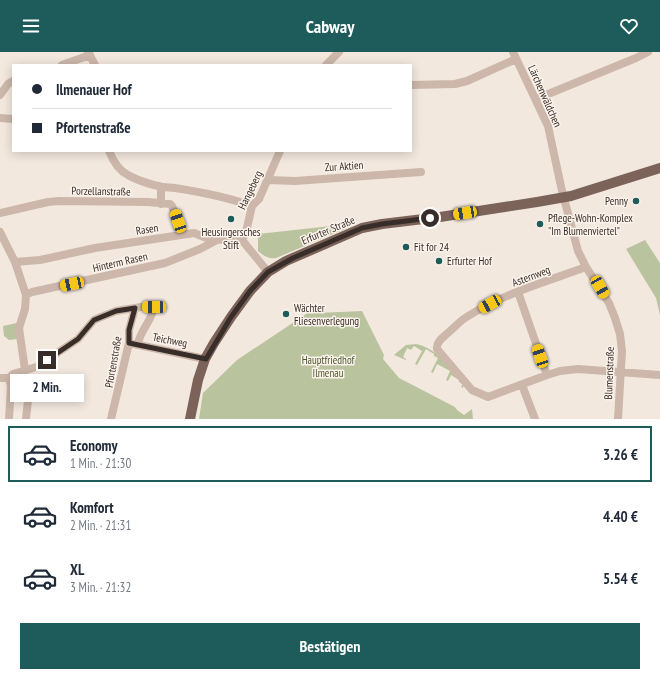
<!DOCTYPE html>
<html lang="de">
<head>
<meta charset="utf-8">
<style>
  body { margin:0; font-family:"PT Sans Narrow",sans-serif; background:#f6f6f7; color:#1f2937; height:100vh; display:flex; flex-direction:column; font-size:15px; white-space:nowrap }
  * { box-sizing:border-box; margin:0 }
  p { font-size:13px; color:#747a83 }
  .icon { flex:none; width:22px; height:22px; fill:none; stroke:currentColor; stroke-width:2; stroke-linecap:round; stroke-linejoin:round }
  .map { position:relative; height:367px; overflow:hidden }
  .details { display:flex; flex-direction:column; background:#fff; flex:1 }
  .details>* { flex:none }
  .banner { position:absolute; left:12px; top:12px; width:400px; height:88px; border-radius:0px; box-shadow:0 2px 10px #0003; display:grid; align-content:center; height:88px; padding:0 20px; background:#fff }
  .end { position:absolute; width:18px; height:18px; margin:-9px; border:5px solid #392d29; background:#fff; box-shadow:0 0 0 2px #fff }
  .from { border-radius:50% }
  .bubble { position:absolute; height:28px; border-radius:0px; background:#fff; box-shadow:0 2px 10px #0003; font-size:13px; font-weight:700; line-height:28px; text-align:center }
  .car { position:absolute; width:12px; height:24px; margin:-12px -6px; border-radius:5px; box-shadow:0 0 3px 1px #0007; background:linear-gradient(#f5c518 24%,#345 0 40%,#f5c518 0 76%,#345 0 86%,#f5c518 0) }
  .banner b { display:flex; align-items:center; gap:14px; height:38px; font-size:15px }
  .banner b+b { border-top:1px solid #e0e1e3 }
  .banner i { width:10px; height:10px; background:#1f2937 }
  ul { padding:7px 0 0; list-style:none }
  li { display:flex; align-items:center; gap:12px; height:56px; margin:0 8px 6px; padding:0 12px; border:2px solid transparent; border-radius:0px }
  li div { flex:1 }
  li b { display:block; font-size:15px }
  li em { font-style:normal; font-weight:700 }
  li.on { border-color:#1e5c5c }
  li>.icon { width:36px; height:36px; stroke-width:1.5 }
  .primary-button { display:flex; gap:8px; margin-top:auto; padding:8px 20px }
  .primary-button a { flex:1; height:46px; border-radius:0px; background:#1e5c5c; color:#fff; font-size:16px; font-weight:700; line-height:46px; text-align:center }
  header { display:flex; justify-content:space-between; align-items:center; height:52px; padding:0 20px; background:#1e5c5c; color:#fff; font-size:18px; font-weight:700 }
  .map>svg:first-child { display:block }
  .green { fill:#b9c39e }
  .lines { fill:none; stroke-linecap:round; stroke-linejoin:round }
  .minor { stroke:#ccb7aa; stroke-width:8 }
  .major { stroke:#7b635a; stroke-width:10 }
  .route { stroke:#392d29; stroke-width:5 }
  .poi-dot { fill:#1e5c5c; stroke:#fbf3eb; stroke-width:1.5 }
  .labels { text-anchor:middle; stroke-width:3; stroke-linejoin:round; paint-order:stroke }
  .street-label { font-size:11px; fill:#392d29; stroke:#fbf3eb }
  .poi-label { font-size:11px; fill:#392d29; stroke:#fbf3eb; text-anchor:start }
  .park-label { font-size:11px; fill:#4b582c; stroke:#fbf3eb }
</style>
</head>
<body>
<header><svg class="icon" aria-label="menu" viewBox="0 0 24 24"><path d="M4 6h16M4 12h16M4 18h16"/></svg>Cabway<svg class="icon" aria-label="heart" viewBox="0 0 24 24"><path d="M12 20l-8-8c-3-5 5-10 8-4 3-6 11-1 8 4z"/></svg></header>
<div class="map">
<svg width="660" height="367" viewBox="0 0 660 367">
  <rect width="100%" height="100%" fill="#f3e8de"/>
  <path class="green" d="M340,173L352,174L276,206C268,207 264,204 258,199V182Z
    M645,188L660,211V263L656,246L626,197Z
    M312,258L318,261L362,259L384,303L383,307L399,326L455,355L457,358L464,363L472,357L473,367H199L203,341L237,308Z
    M17,271V287L9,288L4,284L3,274Z
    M416,292C439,297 449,316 464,333L463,336L461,335L463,332L459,330V328L451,323L448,329L446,328L450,319L437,312L433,321L431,320L438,306L434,304V302L426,297L417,313L415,312L422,299L414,294L411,298L407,296L403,305L406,307V308L394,303L406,293Z"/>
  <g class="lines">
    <path class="minor" d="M88,0L95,13
      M513,0L548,74L562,139L578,199L586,215L609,251L615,266L620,282L622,299L618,367
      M62,13L90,3
      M326,13L339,0
      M411,33L455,32L467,29L516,7
      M0,43L8,32L13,29
      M536,47L636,6L648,0
      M0,66L13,67
      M109,99C113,109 118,118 128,123C135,127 151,133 159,134C164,136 170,135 175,136C201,140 227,145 252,154
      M268,128L295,129L421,120
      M161,152V135
      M0,161L48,150L59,149L148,150L170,152L172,154L178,169L180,182
      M0,180L15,210L26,243L25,257L19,276L25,318
      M242,188L246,180L252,154L259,147L280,99
      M15,210L40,208L95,196L194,181C201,184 208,187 216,188C224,188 233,186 242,188L268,220
      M586,215C545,230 502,242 465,266C459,270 454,276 449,280C444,285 436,289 437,297L472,338L488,345L547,323L560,319L578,317L660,323
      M518,240L547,323
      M26,243L32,240L165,211L200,197L217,188
      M134,292L205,307
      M0,326H9L13,322L36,315L78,287L94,268L101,265L116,259L141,255H154C152,269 140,278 138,292
      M522,333L535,367
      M11,334L29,339L26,367
      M9,367L11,334L10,330
      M111,367L129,291V278L135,256"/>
    <path class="major" d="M190,367L198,328L205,307L214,291L231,265L250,239L268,220L286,209L362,176L382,172L440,165L537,150L571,144L660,116"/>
  </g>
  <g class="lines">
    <path class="route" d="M47,308L78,287L94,268L116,259L135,256L129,278V291L206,307L231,265L250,239L268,220L293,206L362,176L382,172L430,166"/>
  </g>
  <g class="poi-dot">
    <circle cx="636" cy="149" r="4"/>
    <circle cx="231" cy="167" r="4"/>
    <circle cx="540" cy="172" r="4"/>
    <circle cx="406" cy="195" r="4"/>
    <circle cx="439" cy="209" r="4"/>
    <circle cx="286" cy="262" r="4"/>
  </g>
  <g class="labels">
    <g class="street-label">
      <text transform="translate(545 44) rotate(66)" y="4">Lärchenwäldchen</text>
      <text transform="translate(344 114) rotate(-4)" y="4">Zur Aktien</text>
      <text transform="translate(250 138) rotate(-64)" y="4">Hangeberg</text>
      <text transform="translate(101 139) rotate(1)" y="4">Porzellanstraße</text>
      <text transform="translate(147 177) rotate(-9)" y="4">Rasen</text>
      <text transform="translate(328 178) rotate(-23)" y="4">Erfurter Straße</text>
      <text transform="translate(120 210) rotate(-13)" y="4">Hinterm Rasen</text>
      <text transform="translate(531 224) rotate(-21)" y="4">Asternweg</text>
      <text transform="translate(170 288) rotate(11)" y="4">Teichweg</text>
      <text transform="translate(113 310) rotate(-80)" y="4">Pfortenstraße</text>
      <text transform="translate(609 321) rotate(-88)" y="4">Blumenstraße</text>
    </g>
    <g class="poi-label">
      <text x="628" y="153" text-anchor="end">Penny</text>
      <text x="548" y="170">Pflege-Wohn-Komplex<tspan x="548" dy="13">"Im Blumenviertel"</tspan></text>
      <text x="231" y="184" text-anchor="middle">Heusingersches<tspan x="231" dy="13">Stift</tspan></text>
      <text x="414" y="199">Fit for 24</text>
      <text x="447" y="213">Erfurter Hof</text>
      <text x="294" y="260">Wächter<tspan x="294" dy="13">Fliesenverlegung</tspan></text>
    </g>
    <g class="park-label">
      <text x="328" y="312">Hauptfriedhof<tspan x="328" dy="13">Ilmenau</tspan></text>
    </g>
  </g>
</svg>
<i class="end from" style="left:430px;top:166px"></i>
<i class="end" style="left:47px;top:308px"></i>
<div class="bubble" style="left:10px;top:322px;width:74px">2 Min.</div>
<i class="car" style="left:465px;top:161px;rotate:261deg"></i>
<i class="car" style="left:178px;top:169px;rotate:341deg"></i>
<i class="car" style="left:72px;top:232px;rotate:258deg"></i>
<i class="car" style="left:600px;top:235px;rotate:150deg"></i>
<i class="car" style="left:490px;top:252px;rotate:241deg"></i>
<i class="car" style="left:154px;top:255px;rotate:271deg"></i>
<i class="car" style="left:540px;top:304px;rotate:341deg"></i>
<div class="banner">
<b><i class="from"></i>Ilmenauer Hof</b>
<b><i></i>Pfortenstraße</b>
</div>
</div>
<section class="details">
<ul>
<li class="on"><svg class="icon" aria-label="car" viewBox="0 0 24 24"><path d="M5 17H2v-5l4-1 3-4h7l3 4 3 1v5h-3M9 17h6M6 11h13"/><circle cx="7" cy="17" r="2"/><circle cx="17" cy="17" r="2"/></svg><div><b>Economy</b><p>1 Min. · 21:30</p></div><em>3.26 €</em></li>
<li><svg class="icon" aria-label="car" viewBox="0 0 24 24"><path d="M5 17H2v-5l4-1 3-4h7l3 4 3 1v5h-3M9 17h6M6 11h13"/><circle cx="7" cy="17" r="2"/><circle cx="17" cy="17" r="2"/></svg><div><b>Komfort</b><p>2 Min. · 21:31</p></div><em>4.40 €</em></li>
<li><svg class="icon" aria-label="car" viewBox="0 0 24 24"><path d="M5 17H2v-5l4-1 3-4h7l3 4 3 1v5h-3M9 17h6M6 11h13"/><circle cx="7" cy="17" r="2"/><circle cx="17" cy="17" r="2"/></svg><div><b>XL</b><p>3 Min. · 21:32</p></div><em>5.54 €</em></li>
</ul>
<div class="primary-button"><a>Bestätigen</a></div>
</section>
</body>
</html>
